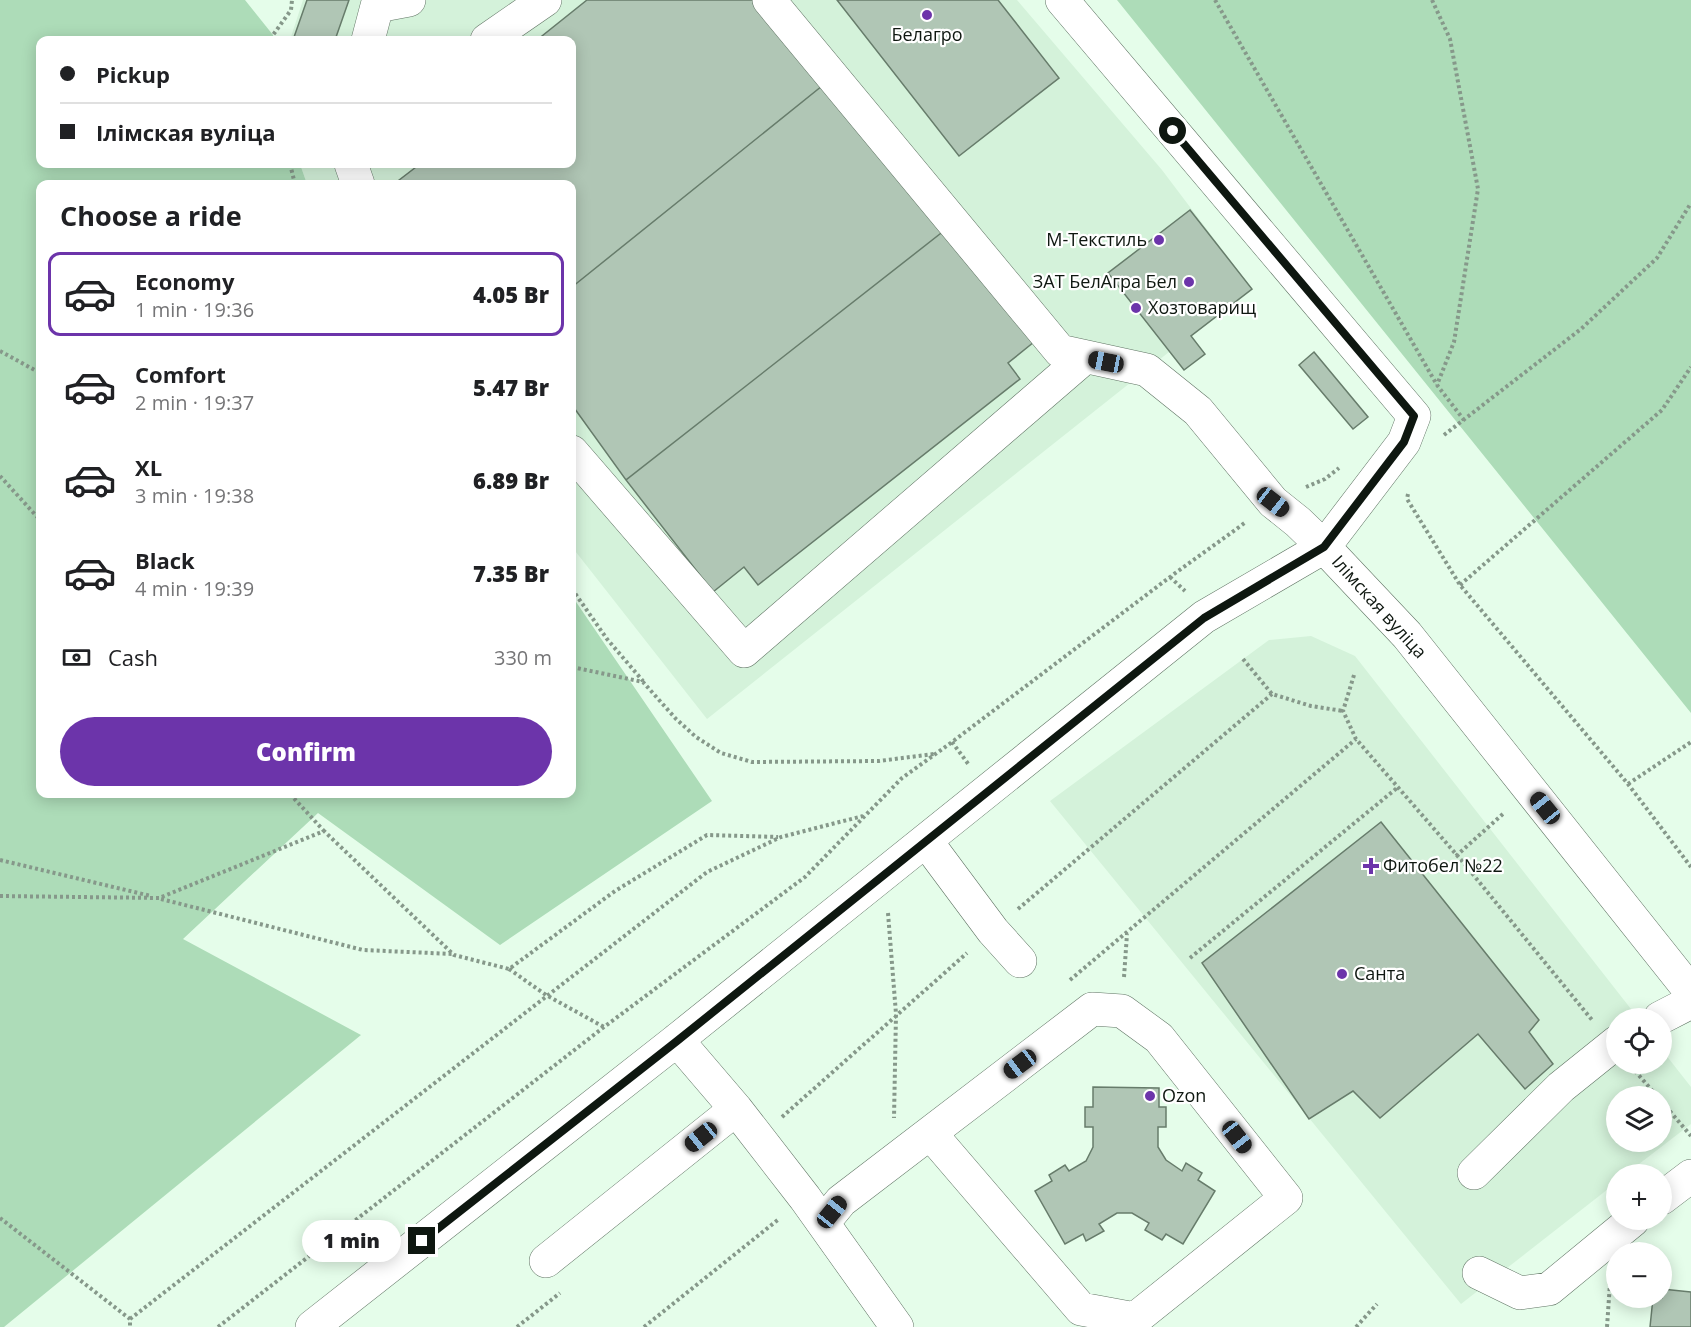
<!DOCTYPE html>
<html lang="en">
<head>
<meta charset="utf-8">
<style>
  body { margin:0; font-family:"Open Sans",sans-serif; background:#f2f2f2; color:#202124; height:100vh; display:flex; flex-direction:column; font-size:22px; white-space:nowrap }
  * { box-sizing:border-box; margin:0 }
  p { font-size:20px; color:#757577 }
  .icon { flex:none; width:33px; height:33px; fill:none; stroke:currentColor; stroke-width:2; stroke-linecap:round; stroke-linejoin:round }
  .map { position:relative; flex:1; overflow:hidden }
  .drawer { position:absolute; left:36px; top:180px; width:540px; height:618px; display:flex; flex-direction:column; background:#fff; border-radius:12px; box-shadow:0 3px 15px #0003 }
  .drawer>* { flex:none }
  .banner { position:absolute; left:36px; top:36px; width:540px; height:132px; border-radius:12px; box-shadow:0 3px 15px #0003; display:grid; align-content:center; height:132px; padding:0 24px; background:#fff }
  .buttons { position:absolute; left:1606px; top:1008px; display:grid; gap:12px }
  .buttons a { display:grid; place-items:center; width:66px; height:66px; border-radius:50%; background:#fff; box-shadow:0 3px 15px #0003; font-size:30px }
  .end { position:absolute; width:27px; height:27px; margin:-14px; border:8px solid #0e1710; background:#fff; box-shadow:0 0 0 3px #fff }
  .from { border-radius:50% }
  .bubble { position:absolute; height:42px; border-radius:21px; background:#fff; box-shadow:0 3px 15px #0003; font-size:20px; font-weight:800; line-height:42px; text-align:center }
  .car { position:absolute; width:18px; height:36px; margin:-18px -9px; border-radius:8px; box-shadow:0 0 4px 2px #0007; background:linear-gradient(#222 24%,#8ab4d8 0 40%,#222 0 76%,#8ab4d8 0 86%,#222 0) }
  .banner b { display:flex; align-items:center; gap:21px; height:57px; font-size:22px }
  .banner b+b { border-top:2px solid #e0e0e0 }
  .banner i { width:15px; height:15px; background:#202124 }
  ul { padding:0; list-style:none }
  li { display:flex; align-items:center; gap:18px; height:84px; margin:0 12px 9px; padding:0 12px; border:3px solid transparent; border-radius:12px }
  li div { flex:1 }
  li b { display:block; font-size:22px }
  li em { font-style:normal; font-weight:800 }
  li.active { border-color:#6c34aa }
  li>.icon { width:54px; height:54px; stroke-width:1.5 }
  h2 { padding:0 24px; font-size:27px; line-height:72px }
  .pay { display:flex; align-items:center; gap:15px; height:66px; padding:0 24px; font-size:22px }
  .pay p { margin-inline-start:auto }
  .cta { display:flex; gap:12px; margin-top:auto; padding:12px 24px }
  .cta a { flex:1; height:69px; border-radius:36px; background:#6c34aa; color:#fff; font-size:24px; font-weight:800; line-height:69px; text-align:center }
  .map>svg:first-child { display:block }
  .built { fill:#d4f2da; fill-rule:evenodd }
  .green { fill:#addcb8 }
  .building { fill:#b0c6b5; stroke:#677c6b; stroke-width:1.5 }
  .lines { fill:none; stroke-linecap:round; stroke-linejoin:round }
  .minor-casing { stroke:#607464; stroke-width:34 }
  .path { stroke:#86988a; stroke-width:4; stroke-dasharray:3 3; stroke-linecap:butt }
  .minor { stroke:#fff; stroke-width:33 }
  .route { stroke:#0e1710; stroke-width:8 }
  .poi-dot { fill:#6c34aa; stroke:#fff; stroke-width:2 }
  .labels { text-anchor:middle; stroke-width:4.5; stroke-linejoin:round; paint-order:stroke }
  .poi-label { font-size:18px; fill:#0e1710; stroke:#fff; text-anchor:start }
  .street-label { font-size:18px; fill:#0e1710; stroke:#fff }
</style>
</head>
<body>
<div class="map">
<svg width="1691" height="1327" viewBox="0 0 1691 1327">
  <rect width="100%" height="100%" fill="#e5fdea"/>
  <path class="built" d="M303,0H1017L1162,170L1252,289L1192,336L1205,354L1184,370L1169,352L707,719L572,547V184H307L300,164H572V40H290Z
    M1311,636L1355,656L1638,1018H1617V1064H1662V1050L1691,1087V1124L1626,1174H1617V1182L1461,1304L1050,801L1269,640ZM1617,1096H1662V1142H1617Z"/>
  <path class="green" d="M0,0H245L273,35V40H40V164H300L307,184H40V794H572V596L712,801L500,945L318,813L183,939L361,1035L4,1327H0Z
    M1117,0H1691V713Z"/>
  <path class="building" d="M307,0H349L335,40H293Z
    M587,0H754L822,86L572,287V184H394L420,164H572V40H537Z
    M837,0H998L1059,78L959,156Z
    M822,86L945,230L626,480L572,405V287Z
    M1190,210L1252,289L1191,336L1205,354L1184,370L1108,273Z
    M945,230L1034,342L1008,363L1020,379L758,585L744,567L713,592L626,480Z
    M1314,352L1368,417L1353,429L1299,365Z
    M1381,822L1539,1020L1529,1032L1553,1064L1525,1089L1478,1034L1380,1118L1353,1091L1309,1119L1202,963Z
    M1093,1087L1159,1088V1107H1166V1127H1158V1147L1166,1160L1182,1171L1186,1163L1202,1173L1198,1180L1215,1191L1183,1244L1166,1234L1162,1240L1145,1230L1149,1223L1132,1213H1117L1099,1224L1104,1231L1086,1241L1083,1234L1065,1244L1035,1191L1052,1181L1049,1175L1065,1165L1069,1171L1086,1161L1093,1147V1127H1085V1107H1093Z
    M1662,1289L1691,1292V1327H1650L1653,1298H1662Z"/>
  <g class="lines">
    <g class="minor-casing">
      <path id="minor" d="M769,0L1060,351L1147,370L1198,411L1273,502L1298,522L1324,547L1404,442L1414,416L1062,0
        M368,40L377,6L409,0
        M487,40L545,0
        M351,164L358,184
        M572,452L744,651L1085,357
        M926,841L993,931L1020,961
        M1660,1018L1691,1002
        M677,1040L736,1109L805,1198L897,1327
        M1474,1173L1561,1087L1617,1042
        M1662,1198L1691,1176
        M823,1223L841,1201L1092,1009L1122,1011L1159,1038L1286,1198L1135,1319L1081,1309L930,1133
        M546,1261L736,1109
        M1479,1273L1520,1293L1549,1289L1633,1220
        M312,1327L677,1040L1204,617L1324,547L1407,635L1691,992"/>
    </g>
    <path class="path" d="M1215,0L1437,385L1464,420
      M1432,0L1450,39L1478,189L1454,342L1437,385
      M273,40V35L291,10L292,0
      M290,164L295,184
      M0,351L40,373
      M1444,435L1581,329L1657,258L1691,203
      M0,476L40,520
      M1306,487L1325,479L1339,468
      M1408,494L1407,499L1460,585L1628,784L1691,867
      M1170,577L1185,591
      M1460,585L1662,410L1691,367
      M572,589L607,639L643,681
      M1243,659L1272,694L1311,706L1343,711
      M572,667L643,682L676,719L696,737L721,753L752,762L879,761L934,754
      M1354,675L1343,711L1356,739L1462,861L1592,1020
      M952,742L969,765
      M1628,784L1691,742
      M290,794L324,831
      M1456,856L1505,812
      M0,860L151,896
      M0,896L159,898L324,831L454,955L509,969L615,891L707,835L778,837
      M161,899L363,950L453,954
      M1018,909L1272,694
      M888,913L896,1014L894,1118
      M1190,958L1397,788
      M509,969L546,995L604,1027
      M1124,977L1127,934
      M1070,980L1356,739
      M1635,1071L1657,1096
      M1662,1102L1691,1136
      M782,1117L967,953
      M0,1218L130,1319V1327
      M130,1319L707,872L781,837L863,816
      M218,1327L604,1027L805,877L902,778L952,742L1170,577L1246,522
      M517,1327L560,1293
      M644,1327L779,1219
      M1356,1327L1377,1304
      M1607,1327L1610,1283"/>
    <use href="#minor" class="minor"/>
  </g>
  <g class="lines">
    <path class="route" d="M422,1241L677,1041L1204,618L1324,547L1404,442L1414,416L1173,131"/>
  </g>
  <g class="poi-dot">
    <circle cx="927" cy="15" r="6"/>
    <circle cx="1159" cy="240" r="6"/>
    <circle cx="1189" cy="282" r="6"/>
    <circle cx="1136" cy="308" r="6"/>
    <path d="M1368 857h6v6h6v6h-6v6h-6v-6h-6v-6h6z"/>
    <circle cx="1342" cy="974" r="6"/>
    <circle cx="1150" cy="1096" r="6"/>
  </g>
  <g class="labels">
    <g class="poi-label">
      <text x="927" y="41" text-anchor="middle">Белагро</text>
      <text x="1147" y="246" text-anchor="end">М-Текстиль</text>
      <text x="1177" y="288" text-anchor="end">ЗАТ БелАгра Бел</text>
      <text x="1148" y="314">Хозтоварищ</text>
      <text x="1383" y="872">Фитобел №22</text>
      <text x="1354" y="980">Санта</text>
      <text x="1162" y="1102">Ozon</text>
    </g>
    <g class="street-label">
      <text transform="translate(1379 607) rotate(48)" y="6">Ілімская вуліца</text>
    </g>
  </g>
</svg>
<div class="buttons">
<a><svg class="icon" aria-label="locate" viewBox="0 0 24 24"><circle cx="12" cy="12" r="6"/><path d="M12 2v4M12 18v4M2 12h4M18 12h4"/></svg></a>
<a><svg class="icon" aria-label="layers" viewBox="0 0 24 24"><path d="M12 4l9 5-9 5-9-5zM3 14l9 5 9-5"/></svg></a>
<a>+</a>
<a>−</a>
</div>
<i class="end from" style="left:1173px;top:131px"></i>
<i class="end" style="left:422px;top:1241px"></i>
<div class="bubble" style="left:302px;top:1220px;width:99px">1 min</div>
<i class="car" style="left:1106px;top:362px;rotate:281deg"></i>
<i class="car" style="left:1273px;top:502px;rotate:128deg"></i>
<i class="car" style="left:1545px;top:808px;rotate:321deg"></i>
<i class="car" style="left:1020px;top:1064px;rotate:233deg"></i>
<i class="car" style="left:701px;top:1137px;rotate:231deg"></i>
<i class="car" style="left:1237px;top:1137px;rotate:142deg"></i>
<i class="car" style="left:832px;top:1212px;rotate:39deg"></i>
<div class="banner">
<b><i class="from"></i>Pickup</b>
<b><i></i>Ілімская вуліца</b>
</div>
<section class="drawer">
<h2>Choose a ride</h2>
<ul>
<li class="active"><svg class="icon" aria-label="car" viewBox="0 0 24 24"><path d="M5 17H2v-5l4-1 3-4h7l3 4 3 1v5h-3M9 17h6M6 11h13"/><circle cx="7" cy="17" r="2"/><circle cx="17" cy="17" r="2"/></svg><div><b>Economy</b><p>1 min · 19:36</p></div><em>4.05 Br</em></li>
<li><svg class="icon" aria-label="car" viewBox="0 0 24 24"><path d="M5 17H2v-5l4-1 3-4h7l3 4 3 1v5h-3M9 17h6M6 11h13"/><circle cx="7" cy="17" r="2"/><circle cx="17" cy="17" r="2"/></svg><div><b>Comfort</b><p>2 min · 19:37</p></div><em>5.47 Br</em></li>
<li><svg class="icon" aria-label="car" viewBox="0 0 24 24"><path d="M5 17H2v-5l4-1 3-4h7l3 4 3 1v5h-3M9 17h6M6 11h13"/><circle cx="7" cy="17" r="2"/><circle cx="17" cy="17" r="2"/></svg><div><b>XL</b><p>3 min · 19:38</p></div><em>6.89 Br</em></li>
<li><svg class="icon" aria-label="car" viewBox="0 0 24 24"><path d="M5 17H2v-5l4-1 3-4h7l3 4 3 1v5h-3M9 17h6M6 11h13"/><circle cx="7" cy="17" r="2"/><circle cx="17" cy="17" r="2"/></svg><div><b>Black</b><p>4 min · 19:39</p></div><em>7.35 Br</em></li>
</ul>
<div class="pay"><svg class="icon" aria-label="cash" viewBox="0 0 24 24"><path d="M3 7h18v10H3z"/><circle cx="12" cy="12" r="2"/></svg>Cash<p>330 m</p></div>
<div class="cta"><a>Confirm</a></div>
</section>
</div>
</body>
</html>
